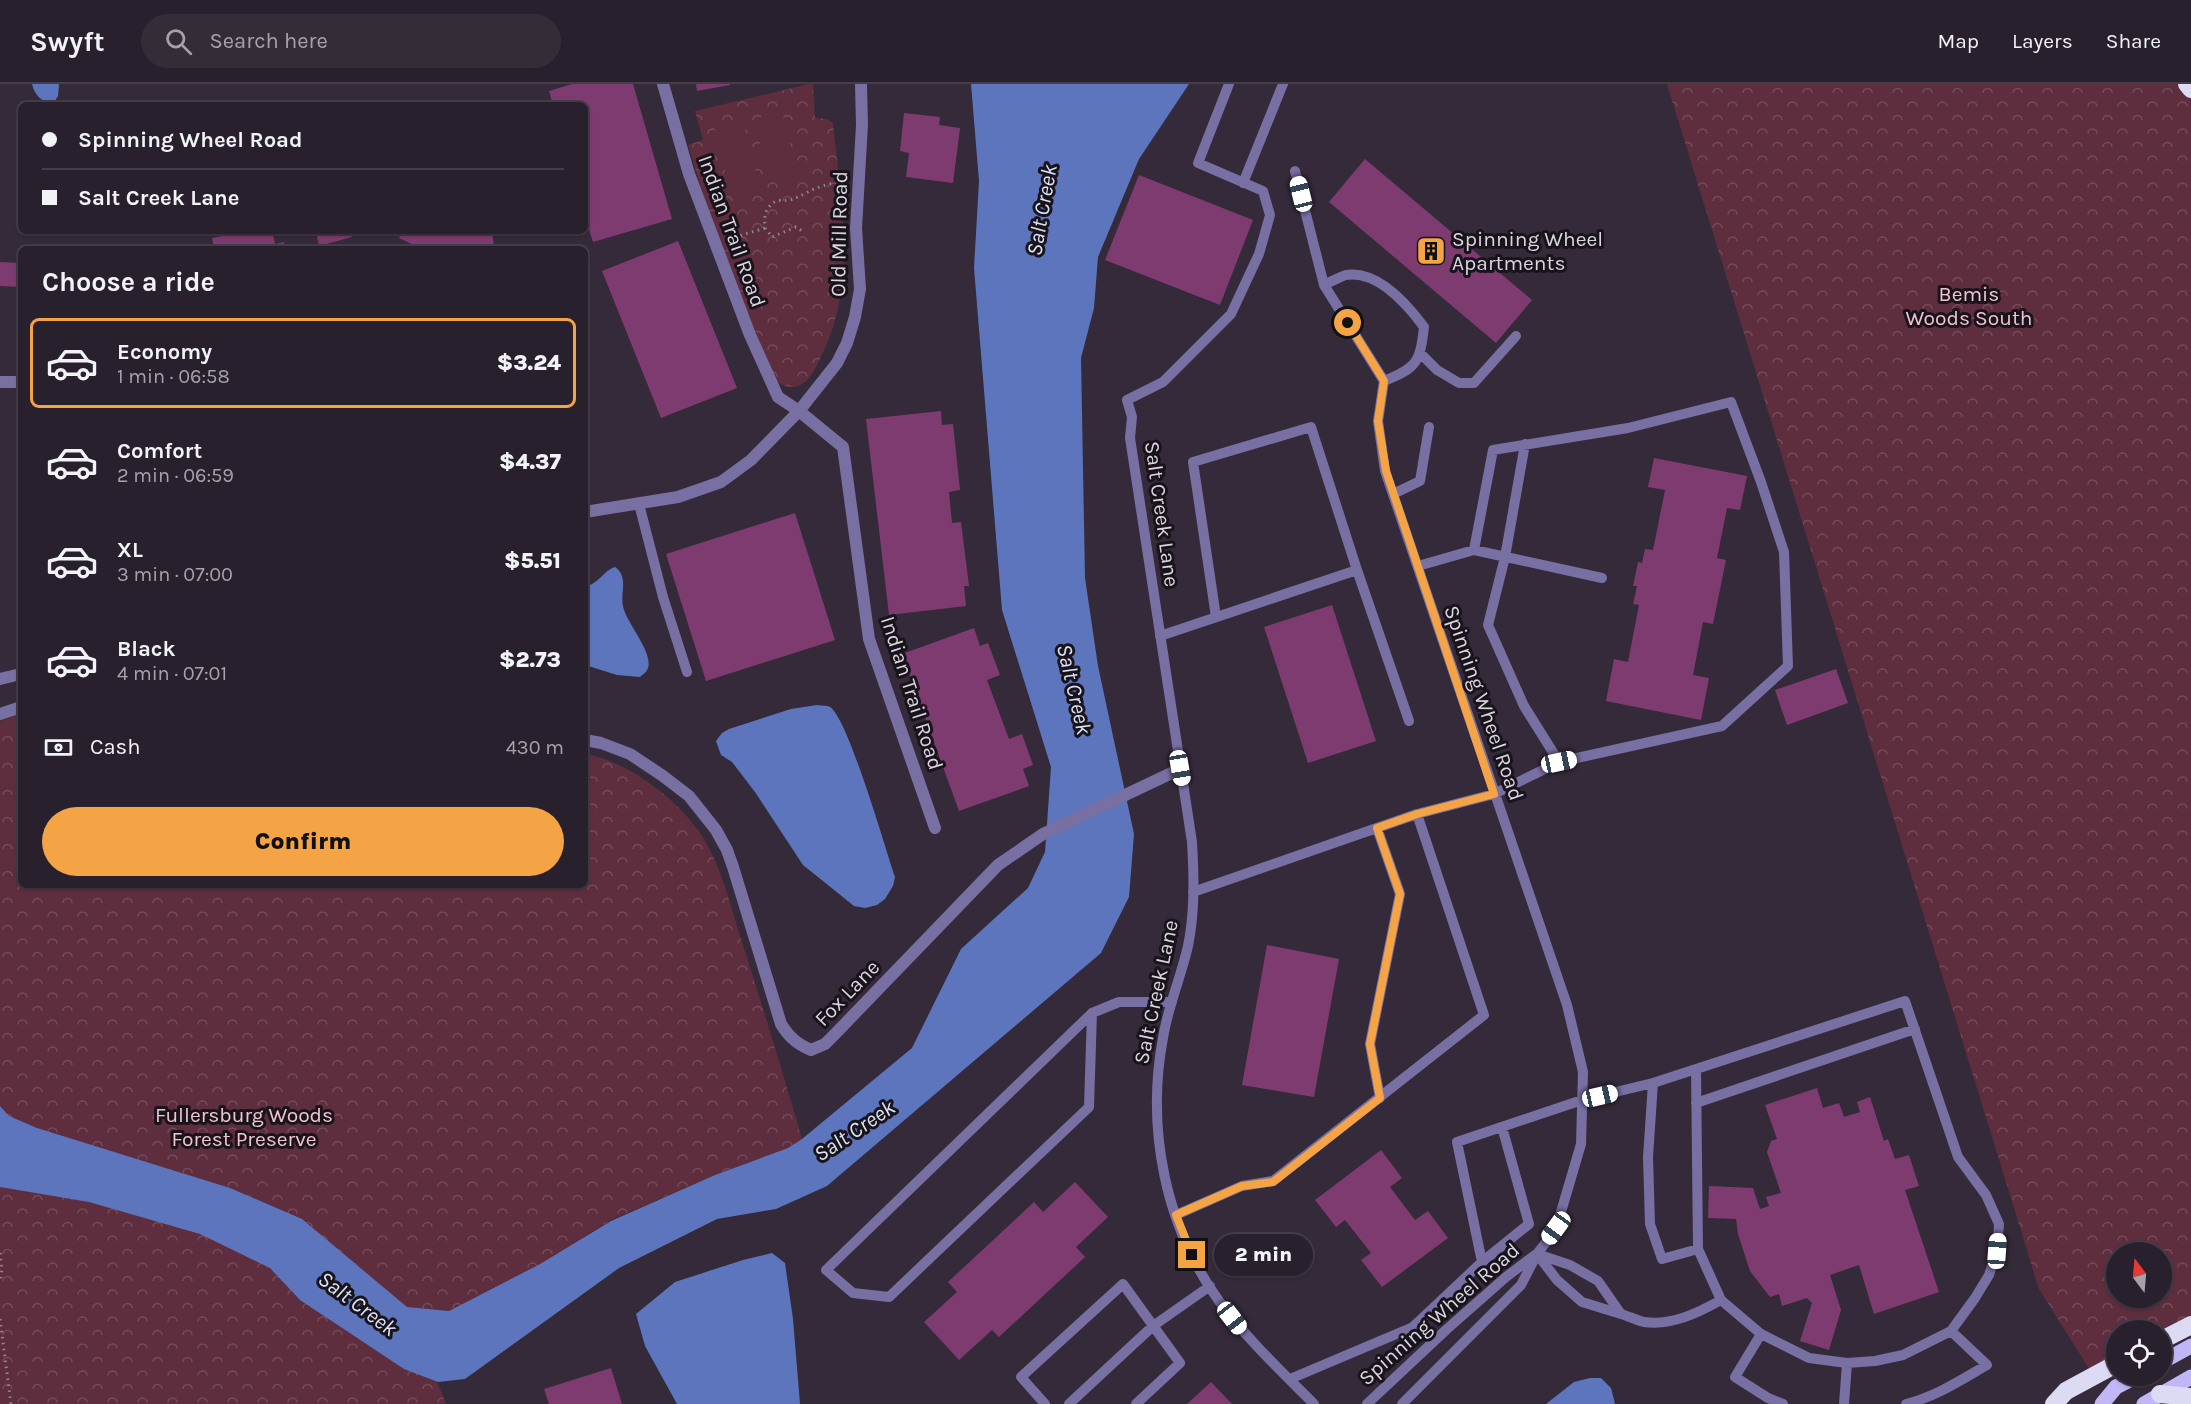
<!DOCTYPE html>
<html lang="en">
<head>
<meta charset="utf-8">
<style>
  body { margin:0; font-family:Karla,sans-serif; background:#342d38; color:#f1f3f6; height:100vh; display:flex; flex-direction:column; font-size:22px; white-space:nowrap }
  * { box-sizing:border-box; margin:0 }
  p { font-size:20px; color:#a5a3a9 }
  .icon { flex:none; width:33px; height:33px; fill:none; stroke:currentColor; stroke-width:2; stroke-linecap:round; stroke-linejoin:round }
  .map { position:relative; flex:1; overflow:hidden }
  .details { position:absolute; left:18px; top:162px; width:570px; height:642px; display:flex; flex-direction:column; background:#28202c; border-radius:9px; box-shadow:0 2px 4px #0004,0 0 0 2px #443e48 }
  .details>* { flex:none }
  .guide { position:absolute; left:18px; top:18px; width:570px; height:132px; border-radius:9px; box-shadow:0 2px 4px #0004,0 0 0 2px #443e48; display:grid; align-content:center; height:132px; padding:0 24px; background:#28202c }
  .needle { width:39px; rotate:344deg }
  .fabs { position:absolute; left:2106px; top:1158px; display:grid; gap:12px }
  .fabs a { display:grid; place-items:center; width:66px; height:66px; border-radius:50%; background:#28202c; box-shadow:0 2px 4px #0004,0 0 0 2px #443e48; font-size:30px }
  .end { position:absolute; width:27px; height:27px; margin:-14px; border:8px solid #f4a444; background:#111; box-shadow:0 0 0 3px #111 }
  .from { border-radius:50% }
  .bubble { position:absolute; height:42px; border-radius:21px; background:#28202c; box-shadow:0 2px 4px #0004,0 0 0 2px #443e48; font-size:20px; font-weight:800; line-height:42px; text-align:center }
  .car { position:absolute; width:18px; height:36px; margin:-18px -9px; border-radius:8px; box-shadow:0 0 4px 2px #0007; background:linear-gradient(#fff 24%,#345 0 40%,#fff 0 76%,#345 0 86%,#fff 0) }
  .guide b { display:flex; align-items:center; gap:21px; height:57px; font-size:22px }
  .guide b+b { border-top:2px solid #443e48 }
  .guide i { width:15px; height:15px; background:#f1f3f6 }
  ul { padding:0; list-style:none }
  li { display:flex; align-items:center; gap:18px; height:90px; margin:0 12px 9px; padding:0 12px; border:3px solid transparent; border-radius:9px }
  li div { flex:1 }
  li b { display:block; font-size:22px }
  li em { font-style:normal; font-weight:800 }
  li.on { border-color:#f4a444 }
  li>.icon { width:54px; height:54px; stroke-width:1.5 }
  h2 { padding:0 24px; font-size:27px; line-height:72px }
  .pay { display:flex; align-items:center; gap:15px; height:66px; padding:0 24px; font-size:22px }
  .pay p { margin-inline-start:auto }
  .button { display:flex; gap:12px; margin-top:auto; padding:12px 24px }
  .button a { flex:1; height:69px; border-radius:36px; background:#f4a444; color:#111; font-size:24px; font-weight:800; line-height:69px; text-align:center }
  header { display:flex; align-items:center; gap:36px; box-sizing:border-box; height:84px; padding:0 30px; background:#28202c; border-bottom:2px solid #443e48 }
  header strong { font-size:28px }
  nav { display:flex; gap:33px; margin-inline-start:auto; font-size:21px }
  .search { width:420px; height:54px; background:#342d38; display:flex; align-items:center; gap:15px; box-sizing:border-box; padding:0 21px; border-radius:33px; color:#a5a3a9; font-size:22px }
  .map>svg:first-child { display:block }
  .park { fill:url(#park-crowns); fill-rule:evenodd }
  .garden { fill:#5e2e3e }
  .water { fill:#5d75bd }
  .building { fill:#7e3b6f }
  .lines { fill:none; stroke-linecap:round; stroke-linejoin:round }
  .path { stroke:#908794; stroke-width:3; stroke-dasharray:1.5 4.5; stroke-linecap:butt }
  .service { stroke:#786fa3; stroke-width:10 }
  .minor { stroke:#786fa3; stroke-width:12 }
  .primary { stroke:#c1b7f6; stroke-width:15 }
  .motorway { stroke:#dddaf3; stroke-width:18 }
  .route { stroke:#f4a444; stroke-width:8 }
  .labels { text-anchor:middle; stroke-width:6; stroke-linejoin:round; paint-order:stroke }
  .street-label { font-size:21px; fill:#dcd5df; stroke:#19141c }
  .poi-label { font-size:21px; fill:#dcd5df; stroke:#19141c; text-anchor:start }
  .park-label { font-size:21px; fill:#f2c2d0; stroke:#19141c }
  .water-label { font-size:22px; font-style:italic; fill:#dae2f6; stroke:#19141c }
</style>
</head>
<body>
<header>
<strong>Swyft</strong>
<div class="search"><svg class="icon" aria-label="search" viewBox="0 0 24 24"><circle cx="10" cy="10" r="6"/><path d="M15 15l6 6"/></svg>Search here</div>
<nav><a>Map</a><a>Layers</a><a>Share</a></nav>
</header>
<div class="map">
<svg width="2191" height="1320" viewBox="0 0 2191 1320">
  <defs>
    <pattern id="park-crowns" width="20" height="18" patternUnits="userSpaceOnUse" patternTransform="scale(1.5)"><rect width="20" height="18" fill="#5e2e3e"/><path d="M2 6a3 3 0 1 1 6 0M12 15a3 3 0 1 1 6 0" fill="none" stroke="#744b59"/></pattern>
  </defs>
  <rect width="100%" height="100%" fill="#352a3a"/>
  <path class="park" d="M809,0H813L815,34L827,35L833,39C840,112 856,187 828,257C822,270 817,284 809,294C798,307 785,305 773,294L710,134L688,61L703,56L695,27Z
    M1667,0H2191V1237L2162,1246H2116V1281L2090,1286L2039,1205ZM2116,1168H2162V1214H2116Z
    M21,630V801H585V670C630,677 689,723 709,764C724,793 732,827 742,858C763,924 783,989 802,1055L788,1064L715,1091L611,1136L540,1180L449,1227L407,1224L446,1320H0V637Z"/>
  <path class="garden" d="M782,28L798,91L769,98L754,35Z
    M743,38L759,101L731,108L715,45Z"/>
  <path class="water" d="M32,0H59L58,12L53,20C41,17 35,12 32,0Z
    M971,0H1189L1139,75L1098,173L1094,224L1081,274L1085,494L1098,582L1134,750L1129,813L1101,869L827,1102L776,1125L717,1135L619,1184L465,1295L438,1298L404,1285L300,1216L270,1184L200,1150L89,1118L0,1103V1022L9,1032L37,1044L230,1104L302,1135L407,1223L449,1227L540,1180L611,1137L715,1091L788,1064L802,1055L912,964L961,865L1028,804L1045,768L1051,683L1002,526L974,184L979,97Z
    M615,483C629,493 620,508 623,522C626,539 656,571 647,586C646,589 643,590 640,593L617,591L585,581V503C601,498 603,487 615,483Z
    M817,621C821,622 827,621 830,623C848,634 886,767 895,793L893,802L885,815L877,821L865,824L854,822L803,781L755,708L732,678L721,671L716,657L722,649L729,645L791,625Z
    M772,1169L785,1179L793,1235L800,1320H677L645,1262L636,1230L675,1198L743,1176Z
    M1590,1294H1601L1611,1304L1615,1320H1546L1574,1298Z"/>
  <path class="building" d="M572,0H633L672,135L593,158L585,132V21H553L549,7Z
    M696,0H730V1L697,7Z
    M904,29L940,33L939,41L960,44L953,99L906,93L909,69L900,67Z
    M1365,75L1532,216L1496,259L1329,118Z
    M1139,91L1253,136L1220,221L1105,176Z
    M248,147H272L275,160L284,158L285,165H214L212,154Z
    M316,147H351L352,153L319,162Z
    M402,147H492L494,162L470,165H422L399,154Z
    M678,157L737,304L661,334L602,187Z
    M0,178L21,179V203L0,202Z
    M941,327L942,341L953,340L960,406L949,408L952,439L961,438L969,502H964L966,522L889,531L866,335Z
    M1654,374L1747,392L1740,426L1727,424L1717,474L1726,476L1713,540L1703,538L1693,591L1709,594L1701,636L1606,617L1614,575L1628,578L1639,521L1633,520L1637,502H1633L1638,478L1642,479L1645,465L1653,466L1665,406L1648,403Z
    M795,429L835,556L706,597L666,470Z
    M1332,521L1376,657L1308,679L1264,543Z
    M974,544L980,562L988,559L1000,591L987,596L1009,655L1022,650L1033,681L1023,685L1029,702L959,727L902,570Z
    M1836,585L1848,619L1787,641L1775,606Z
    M1267,861L1339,875L1314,1013L1242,1001Z
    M1817,1004L1823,1024L1839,1019L1844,1033L1860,1028L1857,1018L1870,1013L1884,1057L1888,1055L1895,1075L1909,1071L1919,1102L1905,1106L1939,1208L1874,1230L1859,1181L1830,1191L1841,1226L1829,1266L1800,1257L1812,1219L1807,1214L1782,1222L1779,1210L1770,1213L1750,1187L1738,1150L1736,1135L1708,1134L1709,1102L1753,1104L1760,1125L1769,1122L1766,1113L1781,1109L1767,1068L1771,1057L1777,1055L1765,1021Z
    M1381,1066L1402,1094L1390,1103L1415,1136L1428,1127L1448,1154L1382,1203L1361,1176L1371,1169L1345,1136L1336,1143L1315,1116Z
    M1075,1098L1108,1133L1076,1163L1085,1173L999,1253L992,1246L959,1276L924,1238L957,1208L948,1198L1034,1118L1043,1128Z
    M611,1284L622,1320H549L544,1305Z
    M1211,1298L1232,1320H1187Z"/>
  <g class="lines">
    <path class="path" d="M765,144L772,153L796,143L805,149
      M729,155L765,144C764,130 765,124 777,116C791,118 796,114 808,108C819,102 833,99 845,97
      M0,1169L2,1186L0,1197
      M0,1235L11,1320"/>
    <path class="service" d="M1229,0L1198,79L1263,107L1270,131L1259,170L1231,230L1163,298L1127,316L1132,333L1130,354L1192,758C1194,792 1195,828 1188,862C1181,893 1168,922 1163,954C1146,1044 1165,1142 1219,1217C1247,1255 1281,1287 1314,1320
      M1295,87L1324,201L1384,297L1378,337L1385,387L1567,921L1583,988L1581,1060L1556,1145L1537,1170L1521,1201L1402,1320
      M1243,99L1283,0
      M1324,201C1331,198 1339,193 1346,191C1378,186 1407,220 1424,243C1420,278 1417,284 1384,297
      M1421,270L1437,286L1459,299H1474L1516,252
      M1393,410L1420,397L1429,343
      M639,420L663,513L687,588
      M1474,466L1493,366L1628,344L1731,318L1761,398L1784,468L1788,582L1722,642L1559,678
      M1418,482L1474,466L1602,494
      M1357,486L1409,637
      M1160,552L1357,486L1311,343L1193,378L1216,533
      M1417,730L1494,710L1559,678L1524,622L1488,541L1505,473L1525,360
      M1377,744L1400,810L1370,960L1380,1014
      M1092,929L1089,1023L889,1213L853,1209L826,1186L1092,929L1119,918H1172
      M1696,985L1698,1165L1721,1216
      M1696,1019L1915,945
      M1176,1131L1242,1102L1273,1097L1484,931L1417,730L1193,808
      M1537,1170L1570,1181L1598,1197L1621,1230L1582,1218L1557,1196Z
      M1482,1178L1529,1140L1502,1043
      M1621,1230C1628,1232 1636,1236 1644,1238C1671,1242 1698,1229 1721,1216L1761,1250L1809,1274L1847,1279L1875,1277L1903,1271L1951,1247L1975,1214L1989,1191L1997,1167L1999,1140L1986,1111L1958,1073L1905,917L1653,999L1648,1073L1650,1140L1662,1175L1698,1165
      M1761,1250L1735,1293L1768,1314L1783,1320
      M1290,1295L1413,1243L1482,1178L1457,1058L1582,1016L1653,999
      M1045,1320L1021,1293L1123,1200L1180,1279L1136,1320
      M1069,1320L1153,1242L1210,1202
      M1367,1320L1447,1245L1506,1193L1535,1171
      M1844,1320L1847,1279
      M1906,1320C1935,1313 1961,1296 1987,1281L1951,1247"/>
    <path class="minor" d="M663,0L689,90L750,251L778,313L799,327L843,363L869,555L935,744
      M0,298H21
      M585,428L678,413L721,398L751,376L799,327L837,279L847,259L855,233L860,205L856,144L862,41L861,0
      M0,595L21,590
      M0,630L21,623
      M585,656L601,659L630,670L663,692L689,712L716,746L727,766L733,783L781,940C789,953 797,960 811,966L825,960L836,949L998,781L1043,750L1180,685"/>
    <path class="primary" d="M2162,1278L2191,1262
      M2102,1320L2116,1303L2137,1292
      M2144,1320L2191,1293"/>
    <path class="motorway" d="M2187,0L2191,5
      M2162,1256L2191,1241
      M2160,1310L2191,1313
      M2054,1320L2066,1307L2116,1280"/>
  </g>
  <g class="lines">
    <path class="route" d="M1192,1171L1176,1131L1242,1102L1273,1098L1380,1014L1370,960L1400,810L1377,744L1417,730L1494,710L1386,387L1378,337L1384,297L1348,239"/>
  </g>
  <defs>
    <g id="building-square" transform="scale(1.5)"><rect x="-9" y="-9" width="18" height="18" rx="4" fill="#f4a444" stroke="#19141c"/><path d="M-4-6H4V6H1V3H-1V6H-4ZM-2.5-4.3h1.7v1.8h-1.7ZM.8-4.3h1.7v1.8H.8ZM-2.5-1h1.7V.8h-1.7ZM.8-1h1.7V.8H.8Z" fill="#111"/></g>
  </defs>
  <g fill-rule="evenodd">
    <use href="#building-square" x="1431" y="167"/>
  </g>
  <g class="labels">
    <g class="street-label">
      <text transform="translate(732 147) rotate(70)" y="7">Indian Trail Road</text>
      <text transform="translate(839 150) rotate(-89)" y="7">Old Mill Road</text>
      <text transform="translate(1162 430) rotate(82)" y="7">Salt Creek Lane</text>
      <text transform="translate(912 609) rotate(72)" y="7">Indian Trail Road</text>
      <text transform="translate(1484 619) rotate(71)" y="7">Spinning Wheel Road</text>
      <text transform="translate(1156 908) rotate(-78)" y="7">Salt Creek Lane</text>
      <text transform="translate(847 909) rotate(-46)" y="7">Fox Lane</text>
      <text transform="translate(1439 1230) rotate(-41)" y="7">Spinning Wheel Road</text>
    </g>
    <g class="poi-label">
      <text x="1452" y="162">Spinning Wheel<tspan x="1452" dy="24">Apartments</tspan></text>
    </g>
    <g class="park-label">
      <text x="1969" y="217">Bemis<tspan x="1969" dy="24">Woods South</tspan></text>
      <text x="244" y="1038">Fullersburg Woods<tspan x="244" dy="24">Forest Preserve</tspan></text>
    </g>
    <g class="water-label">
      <text transform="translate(1041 126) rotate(-80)" y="8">Salt Creek</text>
      <text transform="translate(1075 605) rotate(77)" y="8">Salt Creek</text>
      <text transform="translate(854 1046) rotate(-34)" y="8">Salt Creek</text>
      <text transform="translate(358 1219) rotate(37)" y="8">Salt Creek</text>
    </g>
  </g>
</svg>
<div class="fabs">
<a><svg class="needle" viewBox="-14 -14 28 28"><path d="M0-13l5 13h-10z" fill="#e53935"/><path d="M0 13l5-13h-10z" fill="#a5a3a9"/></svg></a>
<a><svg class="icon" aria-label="locate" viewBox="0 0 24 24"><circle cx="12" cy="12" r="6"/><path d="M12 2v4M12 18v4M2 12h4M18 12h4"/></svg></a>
</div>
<i class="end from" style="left:1348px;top:239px"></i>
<i class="end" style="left:1192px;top:1171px"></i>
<div class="bubble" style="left:1214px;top:1150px;width:99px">2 min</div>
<i class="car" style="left:1301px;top:110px;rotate:346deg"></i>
<i class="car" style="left:1559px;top:678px;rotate:78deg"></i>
<i class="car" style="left:1180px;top:684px;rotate:170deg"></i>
<i class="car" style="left:1600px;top:1012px;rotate:77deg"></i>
<i class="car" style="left:1556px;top:1144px;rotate:216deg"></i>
<i class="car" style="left:1997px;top:1167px;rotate:4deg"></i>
<i class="car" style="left:1232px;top:1234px;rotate:142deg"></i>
<div class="guide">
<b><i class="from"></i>Spinning Wheel Road</b>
<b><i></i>Salt Creek Lane</b>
</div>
<section class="details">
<h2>Choose a ride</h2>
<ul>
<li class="on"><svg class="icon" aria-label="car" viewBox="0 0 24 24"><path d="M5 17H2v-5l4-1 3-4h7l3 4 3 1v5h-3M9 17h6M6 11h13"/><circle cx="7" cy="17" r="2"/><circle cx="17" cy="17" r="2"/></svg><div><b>Economy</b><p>1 min · 06:58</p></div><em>$3.24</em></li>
<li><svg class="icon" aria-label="car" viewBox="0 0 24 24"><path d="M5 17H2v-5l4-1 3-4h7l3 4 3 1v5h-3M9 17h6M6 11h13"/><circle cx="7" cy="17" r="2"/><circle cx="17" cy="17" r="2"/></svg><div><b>Comfort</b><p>2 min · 06:59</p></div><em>$4.37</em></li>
<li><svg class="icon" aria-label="car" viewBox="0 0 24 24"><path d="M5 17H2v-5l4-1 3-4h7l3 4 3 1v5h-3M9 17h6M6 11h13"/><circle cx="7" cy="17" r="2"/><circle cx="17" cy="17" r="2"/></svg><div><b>XL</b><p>3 min · 07:00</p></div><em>$5.51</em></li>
<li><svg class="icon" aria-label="car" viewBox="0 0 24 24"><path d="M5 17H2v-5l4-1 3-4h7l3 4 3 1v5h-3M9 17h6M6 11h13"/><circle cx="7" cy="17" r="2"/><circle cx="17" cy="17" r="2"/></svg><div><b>Black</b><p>4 min · 07:01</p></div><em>$2.73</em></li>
</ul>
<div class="pay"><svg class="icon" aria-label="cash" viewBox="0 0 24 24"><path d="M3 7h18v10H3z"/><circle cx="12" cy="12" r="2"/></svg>Cash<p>430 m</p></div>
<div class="button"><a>Confirm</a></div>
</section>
</div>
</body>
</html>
